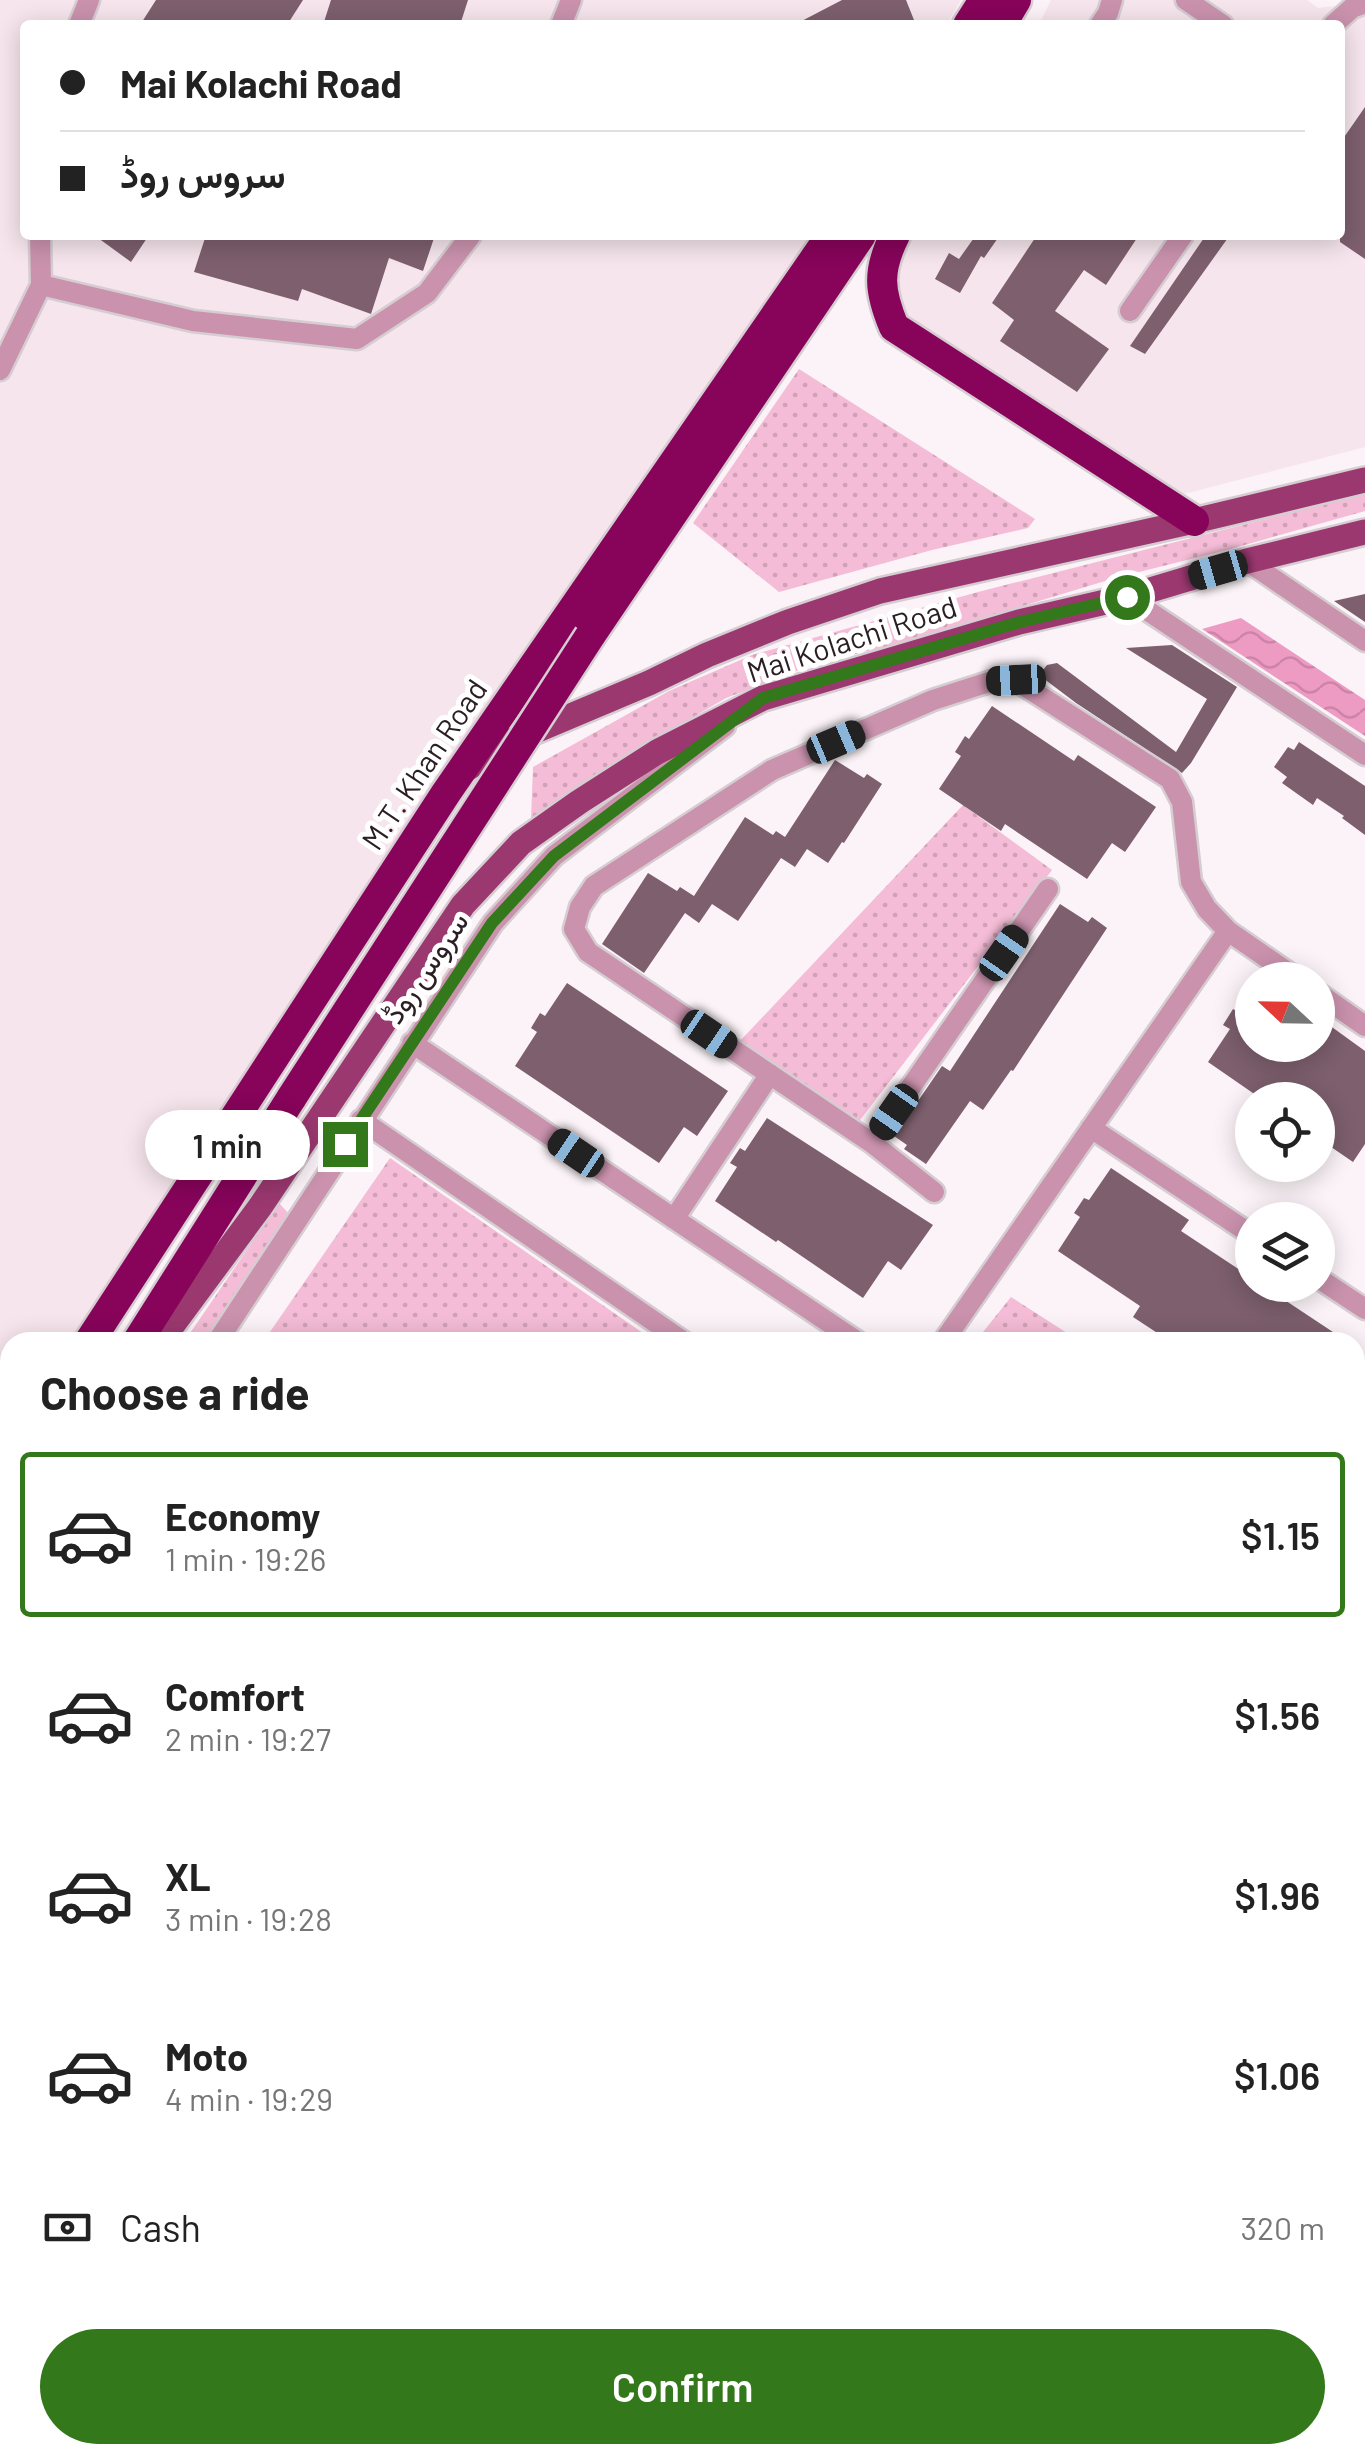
<!DOCTYPE html>
<html lang="en">
<head>
<meta charset="utf-8">
<style>
  body { margin:0; font-family:Barlow,Vazirmatn,sans-serif; background:#f6f6f6; color:#222; height:100vh; display:flex; flex-direction:column; font-size:38px; white-space:nowrap }
  * { box-sizing:border-box; margin:0 }
  p { font-size:32px; color:#767676 }
  .icon { flex:none; width:55px; height:55px; fill:none; stroke:currentColor; stroke-width:2; stroke-linecap:round; stroke-linejoin:round }
  .map { position:relative; flex:1; overflow:hidden }
  .side { position:absolute; left:0px; top:1332px; width:1365px; height:1132px; display:flex; flex-direction:column; background:#fff; border-radius:30px 30px 0 0; box-shadow:0 5px 25px #0003 }
  .side>* { flex:none }
  .top-card { position:absolute; left:20px; top:20px; width:1325px; height:220px; border-radius:10px; box-shadow:0 5px 25px #0003; display:grid; align-content:center; height:220px; padding:0 40px; background:#fff }
  .needle { width:65px; rotate:292deg }
  .fabs { position:absolute; left:1235px; top:962px; display:grid; gap:20px }
  .fabs a { display:grid; place-items:center; width:100px; height:100px; border-radius:50%; background:#fff; box-shadow:0 5px 25px #0003; font-size:50px }
  .end { position:absolute; width:45px; height:45px; margin:-22px; border:12px solid #33781a; background:#fff; box-shadow:0 0 0 5px #fff }
  .from { border-radius:50% }
  .bubble { position:absolute; height:70px; border-radius:35px; background:#fff; box-shadow:0 5px 25px #0003; font-size:32px; font-weight:600; line-height:70px; text-align:center }
  .car { position:absolute; width:30px; height:60px; margin:-30px -15px; border-radius:12px; box-shadow:0 0 8px 2px #0007; background:linear-gradient(#222 24%,#8ab4d8 0 40%,#222 0 76%,#8ab4d8 0 86%,#222 0) }
  .top-card b { display:flex; align-items:center; gap:35px; height:95px; font-size:38px }
  .top-card b+b { border-top:2px solid #e0e0e0 }
  .top-card i { width:25px; height:25px; background:#222 }
  ul { padding:0; list-style:none }
  li { display:flex; align-items:center; gap:30px; height:165px; margin:0 20px 15px; padding:0 20px; border:5px solid transparent; border-radius:10px }
  li div { flex:1 }
  li b { display:block; font-size:38px }
  li em { font-style:normal; font-weight:600 }
  li.selected { border-color:#33781a }
  li>.icon { width:90px; height:90px; stroke-width:1.5 }
  h2 { padding:0 40px; font-size:45px; line-height:120px }
  .pay { display:flex; align-items:center; gap:25px; height:110px; padding:0 40px; font-size:38px }
  .pay p { margin-inline-start:auto }
  .cta { display:flex; gap:20px; margin-top:auto; padding:20px 40px }
  .cta a { flex:1; height:115px; border-radius:60px; background:#33781a; color:#fff; font-size:40px; font-weight:600; line-height:115px; text-align:center }
  .map>svg:first-child { display:block }
  .built { fill:#f6e5ec }
  .grass { fill:url(#grass-dots) }
  .water { fill:url(#water-waves) }
  .building { fill:#7d5f6d }
  .lines { fill:none; stroke-linecap:round; stroke-linejoin:round }
  .minor-casing { stroke:#d5cdd1; stroke-width:25 }
  .major-casing { stroke:#d5cdd1; stroke-width:30 }
  .highway-casing { stroke:#d5cdd1; stroke-width:35 }
  .minor { stroke:#ca92ad; stroke-width:20 }
  .major { stroke:#9b3870; stroke-width:25 }
  .highway { stroke:#87045a; stroke-width:30 }
  .highway-bridge-casing { stroke:#d5cdd1; stroke-width:35; stroke-linecap:butt }
  .highway-bridge { stroke:#87045a; stroke-width:30 }
  .route { stroke:#33781a; stroke-width:12 }
  .labels { text-anchor:middle; stroke-width:10; stroke-linejoin:round; paint-order:stroke }
  .street-label { font-size:30px; fill:#2a1e23; stroke:#fff }
</style>
</head>
<body>
<div class="map">
<svg width="1365" height="2464" viewBox="0 0 1365 2464">
  <defs>
    <pattern id="grass-dots" width="8" height="8" patternUnits="userSpaceOnUse" patternTransform="scale(2.5)"><rect width="8" height="8" fill="#f4bcd6"/><path d="M2 2h.1M6 6h.1" fill="none" stroke="#d1a1b7" stroke-width="1.8" stroke-linecap="round"/></pattern>
    <pattern id="water-waves" width="16" height="10" patternUnits="userSpaceOnUse" patternTransform="scale(2.5)"><rect width="16" height="10" fill="#ee9bc4"/><path d="M0 5q4-4 8 0t8 0" fill="none" stroke="#cc85a8"/></pattern>
  </defs>
  <rect width="100%" height="100%" fill="#fbf3f7"/>
  <path class="built" d="M0,0H961L946,25H25V235H816L333,944L69,1342H10V1431L0,1446Z
    M1051,0H1307L1318,8L1365,3V447L1184,494L903,315L890,269L905,235H1340V25H1039Z"/>
  <path class="grass" d="M799,369L1035,519L1028,528L932,550L779,592L693,523Z
    M1365,494V511L1227,550L1115,578L893,645L815,664L726,698L631,753L531,819L533,767L669,691L752,655L978,592Z
    M963,805L1052,870L857,1124L739,1042Z
    M390,1158L656,1342H263Z
    M279,1203L290,1215L204,1342H184Z
    M1011,1297L1081,1342H975Z
    M1365,1670V1746L1355,1760V1684Z"/>
  <path class="water" d="M1241,618L1365,700V736L1202,629Z
    M1365,2253V2464H1139L1148,2455H1355V2262Z"/>
  <path class="building" d="M156,0H303L287,25H140Z
    M331,0H468L460,25H323Z
    M842,0H906L916,25H794Z
    M1365,107V259L1340,242V143Z
    M94,235H149L131,262Z
    M206,235H435L423,271L389,258L371,314L302,289L298,301L194,272Z
    M976,235H1000L984,258L981,256L960,293L935,279L949,253L959,259Z
    M1037,235H1139L1106,285L1084,270L1055,311L1109,349L1077,392L1000,341L1014,320L992,303Z
    M1206,235H1230L1145,354L1130,346Z
    M1365,594V622L1334,601Z
    M1172,645L1237,687L1191,763L1182,773L1076,703L1039,675L1047,665L1057,663L1176,752L1207,699L1126,648Z
    M992,706L1074,761L1078,755L1156,807L1125,852L1112,843L1087,879L1005,824L1001,831L939,789L961,756L955,752L965,736L969,739Z
    M1299,742L1365,786V835L1342,818L1344,816L1317,798L1313,805L1282,783L1287,777L1274,767L1288,747L1294,750Z
    M835,760L864,778L867,774L882,784L844,843L842,842L828,863L807,849L795,867L781,858L738,921L712,904L699,923L685,913L644,973L602,944L648,873L677,891L680,887L694,896L745,817L773,835L776,831L785,837Z
    M1060,904L1088,922L1092,917L1107,928L1013,1071L1011,1070L983,1110L970,1101L926,1164L904,1149L907,1145L894,1136L942,1066L950,1071Z
    M567,983L728,1091L697,1136L684,1127L659,1163L515,1066L537,1032L531,1028L540,1013L545,1016Z
    M1252,991V1045H1318V1017L1365,1051V1144L1353,1162L1318,1138V1100H1263L1208,1062L1230,1029L1223,1025L1233,1009L1238,1012Z
    M767,1118L933,1225L901,1270L888,1261L863,1298L778,1240L776,1242L715,1201L737,1167L730,1163L740,1148L745,1151Z
    M1111,1168L1189,1220L1181,1231L1252,1278V1285H1262L1348,1342H1171L1133,1317L1140,1306L1058,1251L1080,1217L1074,1213L1084,1198L1089,1200Z"/>
  <g class="lines">
    <g class="minor-casing">
      <path id="minor" d="M1186,0L1223,25
        M79,25L89,0
        M561,25L571,0
        M1100,25L1108,13L1112,0
        M1333,25L1352,8L1365,3
        M41,285L193,321L357,339L427,293L471,235
        M1130,311L1183,235
        M0,370L41,285L40,235
        M1247,561L1365,641
        M1127,597L1365,755
        M1318,993L1365,1026
        M412,1043L858,1342
        M361,1120L684,1342
        M1091,1128L1252,1235
        M872,1143L1048,889
        M934,1192L872,1143L588,952L574,929L580,907L594,886L772,770L933,700L992,681L1015,680L1170,779L1182,802L1191,882L1207,909L1228,931L1299,980
        M674,1219L770,1074
        M1318,1278L1365,1309
        M217,1342L493,923L554,856L725,726
        M943,1342L1228,931
        M1355,1527L1365,1513
        M1355,1540L1365,1548
        M0,1675L10,1660
        M1355,1798L1365,1784
        M0,1870L10,1877
        M0,2221L10,2227
        M381,2455L395,2464
        M866,2455L880,2464
        M77,2464L83,2455
        M413,2464L419,2455"/>
    </g>
    <g class="major-casing">
      <path id="major" d="M470,767L490,750L649,683L707,655L788,622L880,591L1194,521L1365,480
        M160,1342L260,1207L463,905L521,843L579,802L657,752L763,698L1019,622L1127,597L1247,561L1365,532"/>
    </g>
    <g class="highway-casing">
      <path id="highway" d="M968,25L984,0
        M1001,25L1016,0
        M895,235C877,271 879,291 894,327L1194,521
        M590,636L861,235
        M89,1342L446,793L831,235
        M137,1342L292,1097
        M0,1478L10,1463
        M0,1567L10,1552"/>
    </g>
    <use href="#minor" class="minor"/>
    <use href="#major" class="major"/>
    <use href="#highway" class="highway"/>
    <g class="highway-bridge-casing">
      <path id="highway-bridge" d="M292,1097L590,636"/>
    </g>
    <use href="#highway-bridge" class="highway-bridge"/>
  </g>
  <g class="lines">
    <path class="route" d="M345,1144L492,923L554,856L763,698L1020,622L1127,597"/>
  </g>
  <g class="labels">
    <g class="street-label">
      <text transform="translate(852 640) rotate(-18)" y="10">Mai Kolachi Road</text>
      <text transform="translate(425 765) rotate(-56)" y="10">M.T. Khan Road</text>
      <text transform="translate(426 968) rotate(-56)" y="10">سروس روڈ</text>
    </g>
  </g>
</svg>
<div class="fabs">
<a><svg class="needle" viewBox="-14 -14 28 28"><path d="M0-13l5 13h-10z" fill="#e53935"/><path d="M0 13l5-13h-10z" fill="#767676"/></svg></a>
<a><svg class="icon" aria-label="locate" viewBox="0 0 24 24"><circle cx="12" cy="12" r="6"/><path d="M12 2v4M12 18v4M2 12h4M18 12h4"/></svg></a>
<a><svg class="icon" aria-label="layers" viewBox="0 0 24 24"><path d="M12 4l9 5-9 5-9-5zM3 14l9 5 9-5"/></svg></a>
</div>
<i class="end from" style="left:1127px;top:597px"></i>
<i class="end" style="left:345px;top:1144px"></i>
<div class="bubble" style="left:145px;top:1110px;width:165px">1 min</div>
<i class="car" style="left:1218px;top:570px;rotate:254deg"></i>
<i class="car" style="left:1016px;top:680px;rotate:267deg"></i>
<i class="car" style="left:836px;top:742px;rotate:67deg"></i>
<i class="car" style="left:1004px;top:953px;rotate:35deg"></i>
<i class="car" style="left:709px;top:1034px;rotate:124deg"></i>
<i class="car" style="left:894px;top:1112px;rotate:215deg"></i>
<i class="car" style="left:576px;top:1153px;rotate:304deg"></i>
<div class="top-card">
<b><i class="from"></i>Mai Kolachi Road</b>
<b><i></i>سروس روڈ</b>
</div>
<section class="side">
<h2>Choose a ride</h2>
<ul>
<li class="selected"><svg class="icon" aria-label="car" viewBox="0 0 24 24"><path d="M5 17H2v-5l4-1 3-4h7l3 4 3 1v5h-3M9 17h6M6 11h13"/><circle cx="7" cy="17" r="2"/><circle cx="17" cy="17" r="2"/></svg><div><b>Economy</b><p>1 min · 19:26</p></div><em>$1.15</em></li>
<li><svg class="icon" aria-label="car" viewBox="0 0 24 24"><path d="M5 17H2v-5l4-1 3-4h7l3 4 3 1v5h-3M9 17h6M6 11h13"/><circle cx="7" cy="17" r="2"/><circle cx="17" cy="17" r="2"/></svg><div><b>Comfort</b><p>2 min · 19:27</p></div><em>$1.56</em></li>
<li><svg class="icon" aria-label="car" viewBox="0 0 24 24"><path d="M5 17H2v-5l4-1 3-4h7l3 4 3 1v5h-3M9 17h6M6 11h13"/><circle cx="7" cy="17" r="2"/><circle cx="17" cy="17" r="2"/></svg><div><b>XL</b><p>3 min · 19:28</p></div><em>$1.96</em></li>
<li><svg class="icon" aria-label="car" viewBox="0 0 24 24"><path d="M5 17H2v-5l4-1 3-4h7l3 4 3 1v5h-3M9 17h6M6 11h13"/><circle cx="7" cy="17" r="2"/><circle cx="17" cy="17" r="2"/></svg><div><b>Moto</b><p>4 min · 19:29</p></div><em>$1.06</em></li>
</ul>
<div class="pay"><svg class="icon" aria-label="cash" viewBox="0 0 24 24"><path d="M3 7h18v10H3z"/><circle cx="12" cy="12" r="2"/></svg>Cash<p>320 m</p></div>
<div class="cta"><a>Confirm</a></div>
</section>
</div>
</body>
</html>
